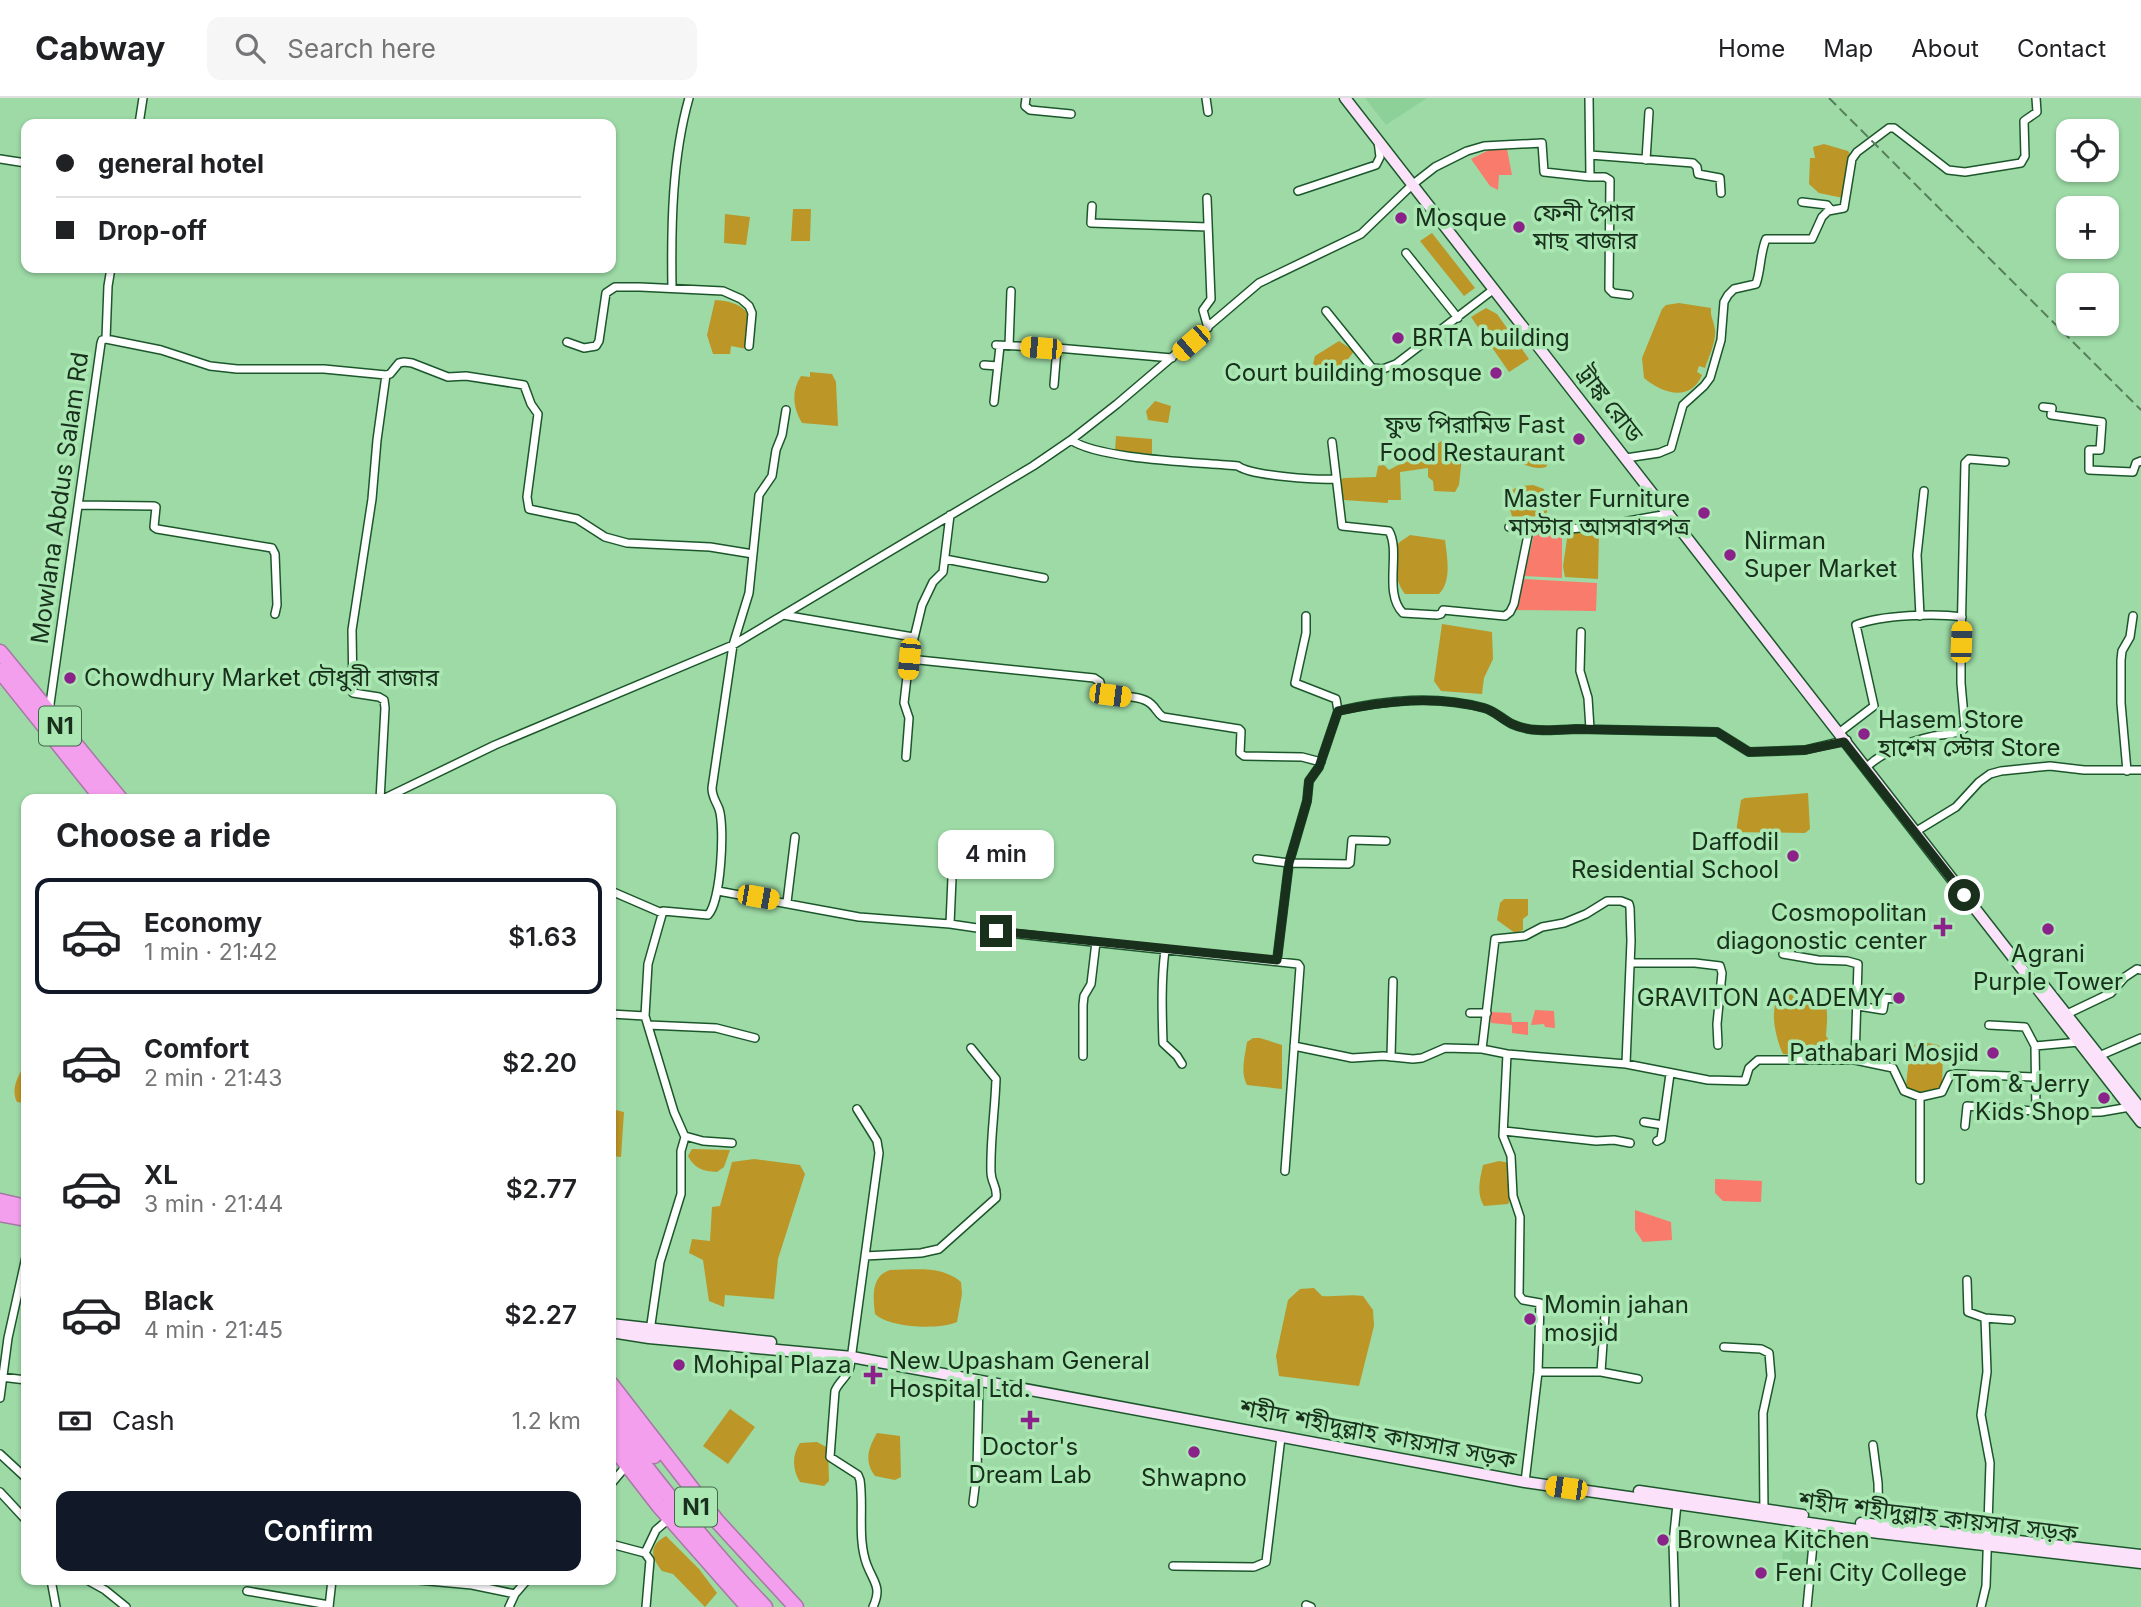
<!DOCTYPE html>
<html lang="en">
<head>
<meta charset="utf-8">
<style>
  body { margin:0; font-family:Inter,"Noto Sans Bengali",sans-serif; background:#f6f6f6; color:#202124; height:100vh; display:flex; flex-direction:column; font-size:26px; white-space:nowrap }
  * { box-sizing:border-box; margin:0 }
  p { font-size:23px; color:#757577 }
  .icon { flex:none; width:38px; height:38px; fill:none; stroke:currentColor; stroke-width:2; stroke-linecap:round; stroke-linejoin:round }
  .map { position:relative; flex:1; overflow:hidden }
  .side { position:absolute; left:21px; top:696px; width:595px; height:791px; display:flex; flex-direction:column; background:#fff; border-radius:14px; box-shadow:0 2px 5px #0004 }
  .side>* { flex:none }
  .banner { position:absolute; left:21px; top:21px; width:595px; height:154px; border-radius:14px; box-shadow:0 2px 5px #0004; display:grid; align-content:center; height:154px; padding:0 35px; background:#fff }
  .fabs { position:absolute; left:2056px; top:21px; display:grid; gap:14px }
  .fabs a { display:grid; place-items:center; width:63px; height:63px; border-radius:14px; background:#fff; box-shadow:0 2px 5px #0004; font-size:35px }
  .end { position:absolute; width:32px; height:32px; margin:-16px; border:9px solid #18301c; background:#fff; box-shadow:0 0 0 4px #fff }
  .from { border-radius:50% }
  .bubble { position:absolute; height:49px; border-radius:14px; background:#fff; box-shadow:0 2px 5px #0004; font-size:23px; font-weight:600; line-height:49px; text-align:center }
  .car { position:absolute; width:21px; height:42px; margin:-21px -10px; border-radius:9px; box-shadow:0 0 5px 2px #0007; background:linear-gradient(#f5c518 24%,#345 0 40%,#f5c518 0 76%,#345 0 86%,#f5c518 0) }
  .banner b { display:flex; align-items:center; gap:24px; height:66px; font-size:26px }
  .banner b+b { border-top:2px solid #e0e0e0 }
  .banner i { width:18px; height:18px; background:#202124 }
  ul { padding:0; list-style:none }
  li { display:flex; align-items:center; gap:21px; height:116px; margin:0 14px 10px; padding:0 21px; border:4px solid transparent; border-radius:14px }
  li div { flex:1 }
  li b { display:block; font-size:26px }
  li em { font-style:normal; font-weight:600 }
  li.selected { border-color:#111827 }
  li>.icon { width:63px; height:63px; stroke-width:1.5 }
  h2 { padding:0 35px; font-size:32px; line-height:84px }
  .pay { display:flex; align-items:center; gap:18px; height:77px; padding:0 35px; font-size:26px }
  .pay p { margin-inline-start:auto }
  .button { display:flex; gap:14px; margin-top:auto; padding:14px 35px }
  .button a { flex:1; height:80px; border-radius:14px; background:#111827; color:#fff; font-size:28px; font-weight:600; line-height:80px; text-align:center }
  header { display:flex; align-items:center; gap:42px; box-sizing:border-box; height:98px; padding:0 35px; background:#fff; border-bottom:2px solid #e0e0e0 }
  header strong { font-size:33px }
  nav { display:flex; gap:38px; margin-inline-start:auto; font-size:24px }
  .search { width:490px; height:63px; background:#f6f6f6; display:flex; align-items:center; gap:18px; box-sizing:border-box; padding:0 24px; border-radius:14px; color:#757577; font-size:26px }
  .map>svg:first-child { display:block }
  .built { fill:#8ed198 }
  .green { fill:#f97b6c }
  .water { fill:#bc9626 }
  .lines { fill:none; stroke-linecap:round; stroke-linejoin:round }
  .street-casing { stroke:#1c572b; stroke-width:10 }
  .secondary-casing { stroke:#1c572b; stroke-width:13 }
  .highway-casing { stroke:#a678a4; stroke-width:17 }
  .street { stroke:#fff; stroke-width:7 }
  .secondary { stroke:#fbe2fa; stroke-width:10 }
  .highway { stroke:#f39fee; stroke-width:14 }
  .rail { stroke:#567f5c; stroke-width:2; stroke-dasharray:10 5; stroke-linecap:butt }
  .route { stroke:#18301c; stroke-width:9 }
  .poi-dot { fill:#8a2289; stroke:#aae7b3; stroke-width:2.5 }
  .labels { text-anchor:middle; stroke-width:7; stroke-linejoin:round; paint-order:stroke }
  .shield { fill:#aae7b3; stroke:#446749; stroke-width:2 }
  .shield-label { font-size:23px; font-weight:bold; fill:#18301c }
  .poi-label { font-size:24px; fill:#18301c; stroke:#aae7b3; text-anchor:start }
  .street-label { font-size:24px; fill:#18301c; stroke:#aae7b3 }
</style>
</head>
<body>
<header>
<strong>Cabway</strong>
<div class="search"><svg class="icon" aria-label="search" viewBox="0 0 24 24"><circle cx="10" cy="10" r="6"/><path d="M15 15l6 6"/></svg>Search here</div>
<nav><a>Home</a><a>Map</a><a>About</a><a>Contact</a></nav>
</header>
<div class="map">
<svg width="2141" height="1509" viewBox="0 0 2141 1509">
  <rect width="100%" height="100%" fill="#9ddaa6"/>
  <path class="built" d="M1365,0H1427L1386,27Z
    M1784,1435L1811,1438L1808,1481L1781,1479Z"/>
  <path class="green" d="M1507,51L1512,77H1499L1498,92L1490,88L1471,61L1489,52Z
    M1534,436H1562V480L1524,478Z
    M1522,481L1597,485L1596,513L1514,512Z
    M1535,912L1554,913L1555,930L1545,929L1544,926L1531,927Z
    M1490,914L1511,915L1512,924H1528V937L1512,935V927L1491,925Z
    M1715,1081L1762,1083L1761,1104L1723,1103L1715,1095Z
    M1635,1112L1671,1124L1672,1142L1643,1144L1635,1132Z"/>
  <path class="water" d="M1824,46L1848,53L1851,58L1843,100L1819,95L1809,86L1810,60H1815L1813,49Z
    M793,111H811L810,143H791Z
    M725,116L750,119L746,147L724,145Z
    M1432,135L1475,190L1464,198L1420,143Z
    M715,202C728,203 741,205 749,217L747,251L731,248L730,256H713L707,237Z
    M1679,205L1711,210C1710,219 1714,223 1715,232C1716,245 1709,258 1705,270L1699,268L1697,274L1702,277C1690,305 1662,295 1644,280L1642,260L1662,211L1666,207Z
    M1486,210L1497,216L1529,261L1509,274L1471,219Z
    M1339,243L1354,253C1347,264 1334,276 1320,275L1313,266L1315,258Z
    M810,274L832,276L836,284L838,328L802,325C793,310 791,293 801,278L810,279Z
    M1155,303L1171,308L1168,325L1148,322L1146,313Z
    M1116,338L1152,341V356L1115,353Z
    M1444,342L1449,349L1457,351L1463,349L1459,387L1455,394L1434,393L1433,383L1428,379V370L1400,374L1401,402H1388V405L1344,402L1339,384L1343,380L1376,379L1378,368L1384,367L1389,372Z
    M1536,348C1548,351 1552,358 1546,369C1536,372 1525,367 1516,363L1517,356Z
    M1533,387L1544,391L1547,413L1544,429L1540,431L1514,426L1510,411L1512,392L1520,388Z
    M1587,432H1599L1598,481L1565,479L1563,468L1568,434Z
    M1410,437L1445,442C1447,459 1452,483 1439,496H1405C1396,485 1390,460 1397,447C1400,443 1406,440 1410,437Z
    M1442,526L1492,534L1493,561L1484,580L1482,596L1441,593L1434,583Z
    M1808,695L1810,731L1805,735L1736,734L1741,702L1745,700Z
    M1504,801H1528V817L1523,821V832L1515,835L1497,822L1500,805Z
    M1798,896C1831,897 1828,909 1826,938L1829,942L1827,957L1798,958L1783,956C1777,944 1767,908 1781,899C1785,896 1793,897 1798,896Z
    M1253,940H1260L1282,947V991L1247,987C1240,974 1245,958 1247,944Z
    M1928,945L1938,947L1943,953L1942,988L1937,993L1912,994L1906,988L1910,950L1917,946Z
    M26,964V999L24,1005L17,1004C10,990 19,977 26,964Z
    M611,1011L624,1014L621,1059L611,1058Z
    M692,1051L730,1052L724,1069L717,1074C703,1073 695,1071 688,1058Z
    M754,1061L800,1067L805,1076L778,1161L774,1201L725,1197L724,1209L709,1203L703,1162L689,1155L692,1141L710,1143L712,1109L720,1108L732,1064Z
    M1499,1063L1510,1065L1512,1098L1508,1106L1484,1108C1476,1096 1480,1080 1483,1067Z
    M890,1172C915,1172 941,1167 961,1184L962,1196L957,1224C940,1232 889,1230 875,1216C873,1199 871,1178 890,1172Z
    M1314,1190L1322,1198C1337,1199 1349,1196 1363,1198L1373,1212L1374,1228L1359,1288L1279,1278L1276,1258L1288,1202L1300,1191Z
    M730,1311L755,1329L728,1366L703,1348Z
    M877,1335L900,1338L901,1379L895,1382L875,1378C864,1364 868,1350 877,1335Z
    M817,1344L828,1350L829,1383L824,1388L800,1384C792,1371 792,1357 800,1345Z
    M666,1438L699,1471L717,1495L705,1509L673,1476L662,1473C651,1459 648,1448 666,1438Z"/>
  <g class="lines">
    <g class="street-casing">
      <path id="street" d="M1026,0L1025,8L1030,12L1071,16
        M1206,0L1208,14
        M139,26L143,0
        M1590,57L1693,65L1697,69L1698,76L1720,80L1721,95
        M0,61L26,65
        M1646,62L1649,14
        M1590,79H1605L1610,82L1609,191L1613,195L1629,197
        M1298,93L1376,67L1380,59L1378,43
        M1207,100L1211,201L1203,212L1208,230
        M1802,104L1827,107L1831,112
        M1092,108L1091,125L1208,129
        M1406,155L1458,220
        M672,190C671,128 672,60 689,0
        M1326,213L1372,270L1383,271L1396,266L1494,191
        M106,241L108,188L111,170
        M567,244L584,250L596,248L599,243L606,195L615,189H640L723,193L741,201L749,208L752,215L749,248
        M996,247L1057,250L1172,260
        M1009,248L1011,193
        M984,267L998,268
        M1355,279L1371,269
        M1054,287L1057,250
        M994,304L1000,248
        M2043,309L2052,310L2051,317L2102,324L2100,352H2089V372L2133,374L2136,365L2141,363
        M1071,342C1100,362 1200,364 1238,368C1251,378 1318,382 1336,381
        M1332,344L1342,428L1389,433C1401,454 1383,495 1403,515L1437,517L1441,516L1443,512L1505,518L1510,514L1514,506L1529,432
        M1626,360L1659,355L1671,350L1683,307L1704,288L1710,280L1721,242L1724,204L1728,197L1734,191L1756,186C1761,172 1760,155 1766,141H1812L1822,119L1828,113L1844,110L1852,61L1857,54L1889,30H1894L1948,72L1965,74L2021,65L2025,58L2024,23L2037,14L2036,0
        M79,407L154,408L156,409L154,429L157,431L272,450L275,456L277,507L275,516
        M1509,429C1564,438 1615,424 1670,416
        M945,461L1044,480
        M783,517L913,539
        M1920,518L1917,457L1924,393
        M1581,534L1580,573L1588,600L1590,631
        M909,561L1094,580L1100,584L1102,594L1105,596C1119,600 1140,596 1151,606C1156,610 1157,615 1163,619L1239,631L1241,633L1240,655L1244,658L1302,659L1321,664
        M49,613L101,245L102,242L106,241L161,252L210,268L237,271H324L386,277L390,276L399,265L404,264L412,265L448,279L466,278L524,287L531,306L538,316L527,399L529,411L577,421L605,439L627,445L710,449L753,456
        M1338,613C1386,602 1435,597 1484,610C1495,613 1502,621 1512,626C1531,635 1555,632 1576,631L1717,634L1749,654L1805,652L1847,642
        M1840,634L1874,608L1856,527C1881,517 1935,515 1962,519
        M906,659L909,620L904,605L909,561L922,507L933,484L943,474L950,417
        M1869,667C1886,652 1912,643 1934,638C1944,636 1958,637 1965,630L1961,585V544L1965,365L1969,361L2005,364
        M2127,673L2121,605V562L2122,553L2130,539L2133,518
        M380,702L385,610L384,602L379,599L353,595L352,532L372,401L377,342L386,277
        M381,702L495,647L733,547L1033,368L1071,342L1117,306L1259,185L1361,136L1412,87L1435,69L1467,53L1484,48L1542,45L1544,74L1590,79L1589,0
        M1915,734L1956,709L1979,684L1990,676L2001,673L2050,668L2084,672H2141
        M1257,761L1289,765L1348,766L1350,765L1352,742L1386,743
        M611,793L662,815
        M718,793L859,819L950,826L1018,836L1298,866L1300,869L1285,1073
        M787,804L795,739
        M950,826L953,757
        M1165,852C1161,883 1162,914 1163,945L1177,958L1182,966
        M1783,856L1818,862L1847,863L1858,866L1855,962
        M1277,862L1289,765L1307,703L1309,683L1319,669L1338,613L1336,601L1295,585L1306,535V518
        M1630,865H1695L1720,868L1722,875L1717,926L1718,947
        M1858,908L1883,912L1885,900L1896,901
        M1470,915H1487
        M611,916L645,918
        M2067,916L2111,895L2125,879L2137,871L2141,872
        M648,927L716,930L755,940
        M1989,927L2025,929L2035,948L2036,1013
        M1294,948L1352,960L1383,958L1413,961L1422,960L1445,950L1482,951L1507,956L1626,966L1708,982L1745,983L1749,970L1758,962H1855L1893,970L1904,993L1920,999L1942,994L1950,977L1956,976L2034,979
        M2035,948L2079,944
        M1482,951L1495,841L1525,838L1542,829L1564,825L1586,816L1607,803H1621L1629,806L1630,810L1631,843L1626,966
        M1507,956L1503,1038L1511,1058L1513,1098L1520,1119L1519,1197L1523,1202L1540,1205L1538,1274L1525,1384
        M1083,958V907L1084,898L1091,886L1096,844
        M2099,958L2141,940
        M1391,959L1393,883
        M1920,999V1082
        M857,1011L877,1043L879,1055L850,1269C847,1280 839,1283 835,1293L830,1359L858,1377L860,1382C864,1409 857,1441 867,1467C874,1485 882,1489 873,1509
        M1644,1024L1663,1027
        M1965,1028L1967,1008L2060,1015L2101,1014L2130,1009
        M1504,1033L1596,1043L1614,1042L1630,1045
        M685,1038L703,1043L732,1045
        M1657,1043L1661,1041L1670,976
        M865,1158L921,1155L939,1151L996,1100C998,1089 991,1085 991,1074C990,1043 995,1013 996,981L971,950
        M1967,1182L1968,1214L1985,1220L2011,1222
        M650,1233L660,1164L681,1096V1053L685,1039L674,1014L645,918L648,866L663,813L708,817C721,804 725,728 719,711C716,703 712,699 712,690L733,547L749,495L759,397L772,378L776,352L782,337L786,312
        M1724,1249L1761,1251L1769,1255L1771,1278L1763,1315L1764,1414
        M1538,1274H1601L1638,1281
        M1601,1274L1605,1216
        M1,1279L26,1282
        M0,1300L8,1240L26,1159
        M1873,1347L1878,1385L1879,1431
        M0,1356L26,1380
        M611,1386L627,1367
        M0,1394L26,1422
        M973,1405L977,1373L979,1283
        M611,1446L645,1455L656,1432L670,1420
        M645,1455L650,1462L646,1509
        M1173,1468L1254,1469L1266,1464L1281,1339
        M51,1482L56,1509
        M63,1482H79
        M87,1482L105,1492L126,1509
        M418,1482L472,1487L515,1496
        M247,1493L329,1507
        M1306,1507L1311,1509
        M329,1509L332,1482
        M509,1509L515,1496L527,1482
        M1675,1509L1673,1445L1677,1406
        M1807,1509L1815,1426
        M1981,1509L1986,1488L1990,1365L1981,1317L1987,1274L1985,1220"/>
    </g>
    <g class="secondary-casing">
      <path id="secondary" d="M1345,0L2141,1024
        M2044,888L2141,1011
        M611,1226L771,1244
        M611,1234L649,1240L852,1259L1525,1384L1879,1435L2141,1465
        M1639,1393L1803,1417
        M1861,1425L2141,1457"/>
    </g>
    <g class="highway-casing">
      <path id="highway" d="M0,554L121,702
        M0,573L103,702
        M0,1103L26,1109
        M0,1116L26,1121
        M611,1286L717,1423L796,1509
        M611,1305L654,1358
        M611,1324C660,1387 709,1451 765,1509
        M611,1346L659,1408L748,1509"/>
    </g>
    <use href="#street" class="street"/>
    <use href="#secondary" class="secondary"/>
    <use href="#highway" class="highway"/>
    <path class="rail" d="M1829,0L2141,312"/>
  </g>
  <g class="lines">
    <path class="route" d="M996,833L1277,862L1289,765L1307,703L1309,683L1319,669L1338,613C1386,603 1435,597 1484,610C1495,613 1501,621 1512,626C1531,635 1556,632 1576,631L1717,634L1749,654L1805,652L1844,644L1964,797"/>
  </g>
  <g class="poi-dot">
    <circle cx="1401" cy="120" r="7"/>
    <circle cx="1519" cy="129" r="7"/>
    <circle cx="1398" cy="240" r="7"/>
    <circle cx="1496" cy="275" r="7"/>
    <circle cx="1579" cy="341" r="7"/>
    <circle cx="1704" cy="415" r="7"/>
    <circle cx="1730" cy="457" r="7"/>
    <circle cx="70" cy="580" r="7"/>
    <circle cx="1864" cy="636" r="7"/>
    <circle cx="1793" cy="758" r="7"/>
    <path d="M1939.5 818.5h7v7h7v7h-7v7h-7v-7h-7v-7h7z"/>
    <circle cx="2048" cy="831" r="7"/>
    <circle cx="1899" cy="900" r="7"/>
    <circle cx="1993" cy="955" r="7"/>
    <circle cx="2104" cy="1000" r="7"/>
    <circle cx="1530" cy="1221" r="7"/>
    <circle cx="679" cy="1267" r="7"/>
    <path d="M869.5 1266.5h7v7h7v7h-7v7h-7v-7h-7v-7h7z"/>
    <path d="M1026.5 1311.5h7v7h7v7h-7v7h-7v-7h-7v-7h7z"/>
    <circle cx="1194" cy="1354" r="7"/>
    <circle cx="1663" cy="1442" r="7"/>
    <circle cx="1761" cy="1475" r="7"/>
  </g>
  <g class="labels">
    <g class="shield">
      <rect x="39" y="608.5" width="42" height="39" rx="5"/>
      <rect x="675" y="1389.5" width="42" height="39" rx="5"/>
    </g>
    <g class="shield-label">
      <text x="60" y="636">N1</text>
      <text x="696" y="1417">N1</text>
    </g>
    <g class="poi-label">
      <text x="1533" y="123">ফেনী পৈার<tspan x="1533" dy="28">মাছ বাজার</tspan></text>
      <text x="1415" y="128">Mosque</text>
      <text x="1412" y="248">BRTA building</text>
      <text x="1482" y="283" text-anchor="end">Court building mosque</text>
      <text x="1565" y="335" text-anchor="end">ফুড পিরামিড Fast<tspan x="1565" dy="28">Food Restaurant</tspan></text>
      <text x="1690" y="409" text-anchor="end">Master Furniture<tspan x="1690" dy="28">মাস্টার আসবাবপত্র</tspan></text>
      <text x="1744" y="451">Nirman<tspan x="1744" dy="28">Super Market</tspan></text>
      <text x="84" y="588">Chowdhury Market চৌধুরী বাজার</text>
      <text x="1878" y="630">Hasem Store<tspan x="1878" dy="28">হাশেম স্টোর Store</tspan></text>
      <text x="1779" y="752" text-anchor="end">Daffodil<tspan x="1779" dy="28">Residential School</tspan></text>
      <text x="1927" y="823" text-anchor="end">Cosmopolitan<tspan x="1927" dy="28">diagonostic center</tspan></text>
      <text x="2048" y="864" text-anchor="middle">Agrani<tspan x="2048" dy="28">Purple Tower</tspan></text>
      <text x="1885" y="908" text-anchor="end">GRAVITON ACADEMY</text>
      <text x="1979" y="963" text-anchor="end">Pathabari Mosjid</text>
      <text x="2090" y="994" text-anchor="end">Tom &amp; Jerry<tspan x="2090" dy="28">Kids Shop</tspan></text>
      <text x="1544" y="1215">Momin jahan<tspan x="1544" dy="28">mosjid</tspan></text>
      <text x="889" y="1271">New Upasham General<tspan x="889" dy="28">Hospital Ltd.</tspan></text>
      <text x="693" y="1275">Mohipal Plaza</text>
      <text x="1030" y="1357" text-anchor="middle">Doctor's<tspan x="1030" dy="28">Dream Lab</tspan></text>
      <text x="1194" y="1388" text-anchor="middle">Shwapno</text>
      <text x="1677" y="1450">Brownea Kitchen</text>
      <text x="1775" y="1483">Feni City College</text>
    </g>
    <g class="street-label">
      <text transform="translate(1610 306) rotate(52)" y="8">ট্রাঙ্ক রোড</text>
      <text transform="translate(60 400) rotate(-82)" y="8">Mowlana Abdus Salam Rd</text>
      <text transform="translate(1378 1336) rotate(11)" y="8">শহীদ শহীদুল্লাহ কায়সার সড়ক</text>
      <text transform="translate(1938 1419) rotate(7)" y="8">শহীদ শহীদুল্লাহ কায়সার সড়ক</text>
    </g>
  </g>
</svg>
<div class="fabs">
<a><svg class="icon" aria-label="locate" viewBox="0 0 24 24"><circle cx="12" cy="12" r="6"/><path d="M12 2v4M12 18v4M2 12h4M18 12h4"/></svg></a>
<a>+</a>
<a>−</a>
</div>
<i class="end from" style="left:1964px;top:797px"></i>
<i class="end" style="left:996px;top:833px"></i>
<div class="bubble" style="left:938px;top:732px;width:116px">4 min</div>
<i class="car" style="left:1191px;top:245px;rotate:229deg"></i>
<i class="car" style="left:1041px;top:250px;rotate:275deg"></i>
<i class="car" style="left:1961px;top:544px;rotate:2deg"></i>
<i class="car" style="left:909px;top:561px;rotate:185deg"></i>
<i class="car" style="left:1110px;top:597px;rotate:97deg"></i>
<i class="car" style="left:758px;top:799px;rotate:100deg"></i>
<i class="car" style="left:1566px;top:1390px;rotate:278deg"></i>
<div class="banner">
<b><i class="from"></i>general hotel</b>
<b><i></i>Drop-off</b>
</div>
<section class="side">
<h2>Choose a ride</h2>
<ul>
<li class="selected"><svg class="icon" aria-label="car" viewBox="0 0 24 24"><path d="M5 17H2v-5l4-1 3-4h7l3 4 3 1v5h-3M9 17h6M6 11h13"/><circle cx="7" cy="17" r="2"/><circle cx="17" cy="17" r="2"/></svg><div><b>Economy</b><p>1 min · 21:42</p></div><em>$1.63</em></li>
<li><svg class="icon" aria-label="car" viewBox="0 0 24 24"><path d="M5 17H2v-5l4-1 3-4h7l3 4 3 1v5h-3M9 17h6M6 11h13"/><circle cx="7" cy="17" r="2"/><circle cx="17" cy="17" r="2"/></svg><div><b>Comfort</b><p>2 min · 21:43</p></div><em>$2.20</em></li>
<li><svg class="icon" aria-label="car" viewBox="0 0 24 24"><path d="M5 17H2v-5l4-1 3-4h7l3 4 3 1v5h-3M9 17h6M6 11h13"/><circle cx="7" cy="17" r="2"/><circle cx="17" cy="17" r="2"/></svg><div><b>XL</b><p>3 min · 21:44</p></div><em>$2.77</em></li>
<li><svg class="icon" aria-label="car" viewBox="0 0 24 24"><path d="M5 17H2v-5l4-1 3-4h7l3 4 3 1v5h-3M9 17h6M6 11h13"/><circle cx="7" cy="17" r="2"/><circle cx="17" cy="17" r="2"/></svg><div><b>Black</b><p>4 min · 21:45</p></div><em>$2.27</em></li>
</ul>
<div class="pay"><svg class="icon" aria-label="cash" viewBox="0 0 24 24"><path d="M3 7h18v10H3z"/><circle cx="12" cy="12" r="2"/></svg>Cash<p>1.2 km</p></div>
<div class="button"><a>Confirm</a></div>
</section>
</div>
</body>
</html>
